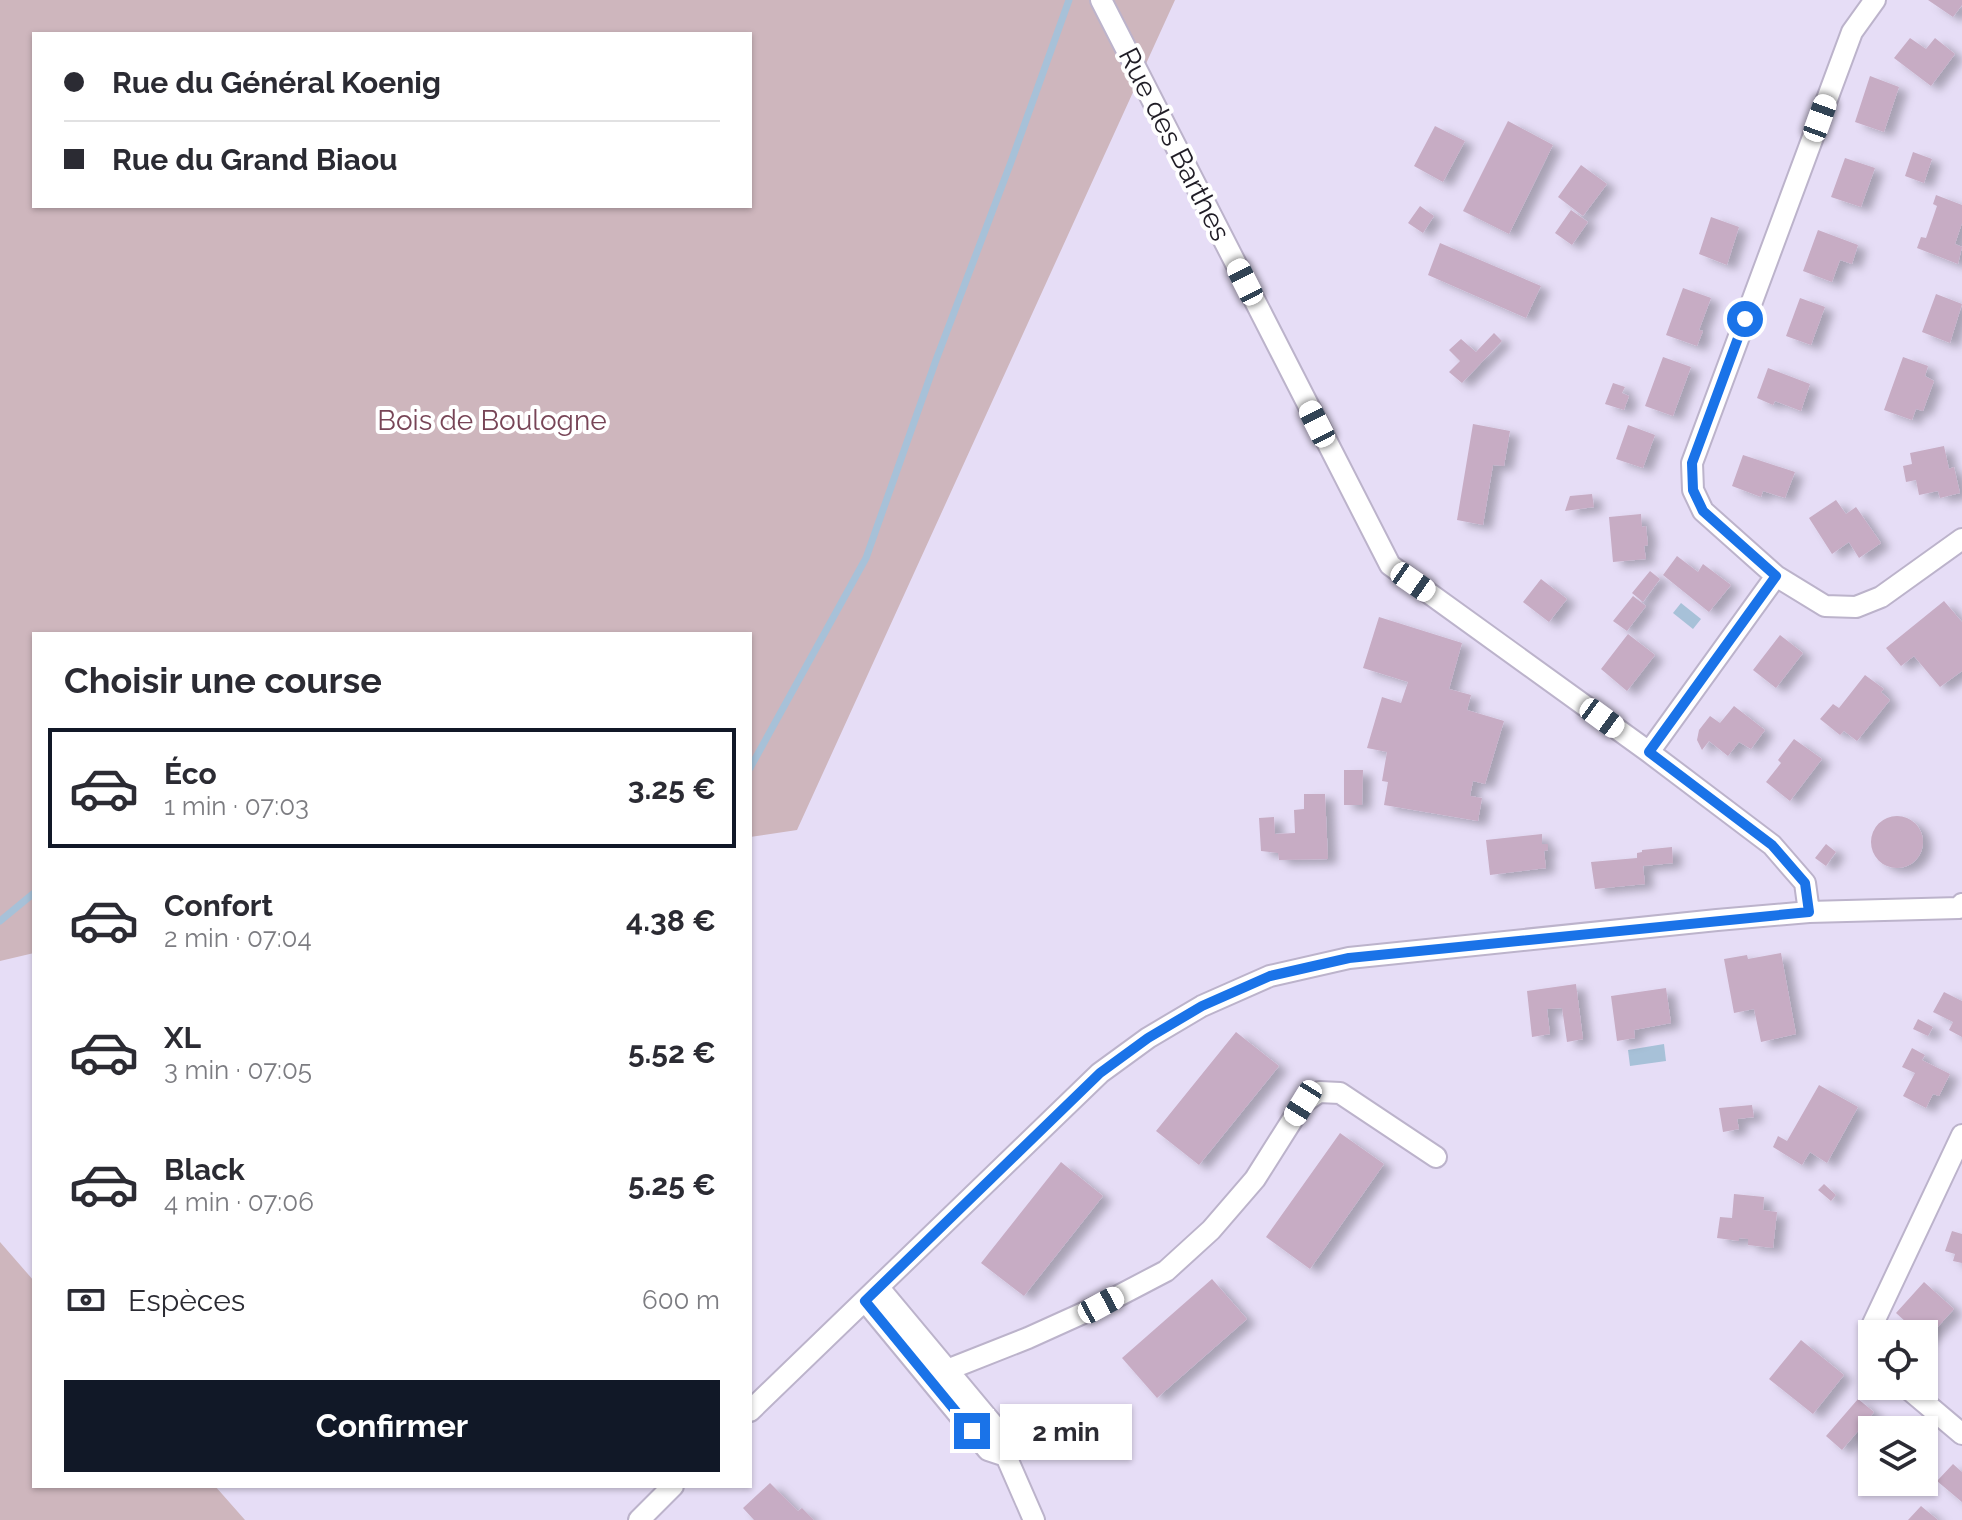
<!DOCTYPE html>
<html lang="fr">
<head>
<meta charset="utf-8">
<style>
  body { margin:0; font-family:Raleway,sans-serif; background:#f7f7f7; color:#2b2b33; height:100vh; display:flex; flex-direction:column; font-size:30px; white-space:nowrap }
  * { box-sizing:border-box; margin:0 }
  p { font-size:26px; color:#7c7c81 }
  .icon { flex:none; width:44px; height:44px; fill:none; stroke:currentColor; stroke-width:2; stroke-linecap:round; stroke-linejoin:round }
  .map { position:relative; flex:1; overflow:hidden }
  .drawer { position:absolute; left:32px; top:632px; width:720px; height:856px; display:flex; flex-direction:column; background:#fff; border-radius:0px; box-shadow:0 2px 6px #0004 }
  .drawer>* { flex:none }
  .top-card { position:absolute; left:32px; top:32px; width:720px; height:176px; border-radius:0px; box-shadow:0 2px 6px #0004; display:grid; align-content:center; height:176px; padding:0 32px; background:#fff }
  .tools { position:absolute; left:1858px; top:1320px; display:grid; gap:16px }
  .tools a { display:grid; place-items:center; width:80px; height:80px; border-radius:0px; background:#fff; box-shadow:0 2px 6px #0004; font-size:40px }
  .end { position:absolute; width:36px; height:36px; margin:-18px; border:10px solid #1a73e8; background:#fff; box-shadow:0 0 0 4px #fff }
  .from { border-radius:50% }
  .bubble { position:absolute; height:56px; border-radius:0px; background:#fff; box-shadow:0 2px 6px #0004; font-size:26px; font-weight:700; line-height:56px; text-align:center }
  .car { position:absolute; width:24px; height:48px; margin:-24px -12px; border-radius:10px; box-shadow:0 0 6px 2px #0007; background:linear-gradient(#fff 24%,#345 0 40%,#fff 0 76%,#345 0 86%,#fff 0) }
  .top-card b { display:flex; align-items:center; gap:28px; height:76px; font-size:30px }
  .top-card b+b { border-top:2px solid #e1e1e2 }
  .top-card i { width:20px; height:20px; background:#2b2b33 }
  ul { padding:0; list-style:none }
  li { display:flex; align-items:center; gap:24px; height:120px; margin:0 16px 12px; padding:0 16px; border:4px solid transparent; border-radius:0px }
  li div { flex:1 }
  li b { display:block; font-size:30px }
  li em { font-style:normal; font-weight:700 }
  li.selected { border-color:#111827 }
  li>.icon { width:72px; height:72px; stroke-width:1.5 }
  h2 { padding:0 32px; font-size:36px; line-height:96px }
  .pay { display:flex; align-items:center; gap:20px; height:88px; padding:0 32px; font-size:30px }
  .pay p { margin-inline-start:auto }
  .cta { display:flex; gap:16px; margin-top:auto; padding:16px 32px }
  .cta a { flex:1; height:92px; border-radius:0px; background:#111827; color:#fff; font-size:32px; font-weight:700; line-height:92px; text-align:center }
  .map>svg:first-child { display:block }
  .green { fill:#ceb6bd; fill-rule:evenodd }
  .water { fill:#a7c1d8 }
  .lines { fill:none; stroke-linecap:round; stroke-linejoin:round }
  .stream { stroke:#a7c1d8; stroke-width:7 }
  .building { fill:#c7acc4; filter:url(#shadow) }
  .minor-casing { stroke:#bcb3cb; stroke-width:24 }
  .minor { stroke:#fff; stroke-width:20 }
  .route { stroke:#1a73e8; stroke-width:10 }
  .labels { text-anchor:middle; stroke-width:8; stroke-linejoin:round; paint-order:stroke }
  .street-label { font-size:28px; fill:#1f1c25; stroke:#fff }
  .park-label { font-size:28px; fill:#784557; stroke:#fff }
</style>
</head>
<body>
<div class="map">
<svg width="1962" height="1520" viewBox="0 0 1962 1520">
  <defs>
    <filter id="shadow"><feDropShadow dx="9" dy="5" stdDeviation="4" flood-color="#0004"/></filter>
  </defs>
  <rect width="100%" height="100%" fill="#e6ddf6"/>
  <path class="green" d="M0,0H1175L797,830L750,837V634H34V953L0,961ZM34,34H750V206H34Z
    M0,1242L34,1281V1486H215L245,1520H0Z"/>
  <path class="water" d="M1681,603L1701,619L1693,629L1673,613Z
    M1664,1044L1666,1061L1630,1066L1628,1050Z"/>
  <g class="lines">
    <path class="stream" d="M750,768L866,558L936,360L1011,162L1069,0
      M0,921L34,893"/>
  </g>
  <path class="building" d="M1928,0H1962V5L1953,17Z
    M1910,38L1926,49L1935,38L1955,54L1931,86L1894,58Z
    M1870,76L1899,87L1884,132L1855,122Z
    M1508,121L1553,145L1509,234L1463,211Z
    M1435,126L1465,141L1443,182L1414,166Z
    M1913,152L1932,159L1924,183L1905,176Z
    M1845,158L1875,168L1861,207L1831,197Z
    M1581,165L1607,184L1583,216L1558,197Z
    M1936,195L1962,205V223L1955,244L1962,247L1958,264L1917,248L1921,237L1926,238L1937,206L1933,204Z
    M1420,206L1434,216L1423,233L1408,223Z
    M1571,210L1588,222L1572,245L1555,233Z
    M1711,217L1739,227L1727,265L1699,254Z
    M1818,230L1858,245L1852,264L1840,260L1832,282L1803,271Z
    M1440,243L1541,286L1526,318L1428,275Z
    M1683,288L1711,298L1699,330L1703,331L1697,346L1666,335Z
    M1936,294L1962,304L1950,343L1922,332Z
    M1800,298L1825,307L1811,345L1786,336Z
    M1494,333L1502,341L1462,383L1449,372L1460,361L1449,350L1461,339L1476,352Z
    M1663,357L1691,367L1673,416L1645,406Z
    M1903,357L1928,366L1925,376L1934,381L1923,411L1916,409L1912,420L1884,410Z
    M1768,368L1810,384L1801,411L1775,401L1773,405L1757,398Z
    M1613,383L1625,387L1622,393L1629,396L1624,410L1605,404Z
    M1473,424L1510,431L1504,466L1493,465L1483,525L1457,520Z
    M1628,425L1655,435L1643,468L1616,459Z
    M1944,446L1949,469L1954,467L1960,493L1940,498L1938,491L1919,495L1916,480L1906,482L1903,466L1912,464L1910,453Z
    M1743,455L1795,472L1785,498L1763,491L1761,497L1732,486Z
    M1592,494L1594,507L1565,511L1570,496Z
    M1836,500L1846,514L1856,507L1881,543L1859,558L1849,542L1832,554L1809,518Z
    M1641,514L1642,527L1646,526L1648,545L1644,546L1646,559L1613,562L1609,517Z
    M1677,556L1698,572L1703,564L1731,585L1709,612L1663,575Z
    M1650,571L1660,579L1643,602L1632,593Z
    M1541,579L1567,599L1549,622L1523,602Z
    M1633,596L1646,606L1627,631L1613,621Z
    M1944,601L1962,622V671L1940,687L1914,656L1901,666L1886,648Z
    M1379,617L1462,643L1449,689L1471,695L1467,710L1504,721L1485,784L1473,781L1470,796L1482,798L1478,821L1384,805L1388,782L1382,781L1387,752L1367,748L1382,697L1401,703L1408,682L1363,668Z
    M1628,634L1655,655L1627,691L1601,669Z
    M1780,635L1803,653L1776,688L1753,670Z
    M1865,675L1884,689L1881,692L1890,700L1857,741L1844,731L1840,735L1820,719L1833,704L1839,708Z
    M1734,706L1765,730L1751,749L1739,742L1728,756L1709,741L1702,750L1697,740L1699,730L1710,716L1720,723Z
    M1794,739L1822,759L1790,801L1766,782L1781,763L1778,760Z
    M1344,770H1363L1362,805H1344Z
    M1304,794H1325L1328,859L1279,860L1278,853L1261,851L1259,818L1274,817L1275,834L1295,833L1294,810L1304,809Z
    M1871 842a26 26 0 1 1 52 0a26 26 0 1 1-52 0Z
    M1542,834V844H1548V850L1544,851L1546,868L1490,875L1486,840Z
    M1826,844L1836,852L1826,866L1815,858Z
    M1672,847L1673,863L1643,866L1645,884L1595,889L1591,862L1637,858V853L1642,852V850Z
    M1781,953L1796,1034L1761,1042L1754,1009L1734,1013L1724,959L1747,955L1748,959Z
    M1576,984L1583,1039L1567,1042L1562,1008L1547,1009L1550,1034L1532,1037L1527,991Z
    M1666,988L1671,1023L1634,1030L1635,1038L1617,1041L1611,996Z
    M1944,992L1962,1001V1037L1949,1030L1953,1022L1933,1012Z
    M1918,1019L1933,1027L1928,1036L1913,1029Z
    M1236,1032L1279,1066L1199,1165L1156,1131Z
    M1912,1048L1925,1055L1922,1060L1950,1074L1939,1096L1933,1094L1926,1108L1903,1096L1915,1073L1902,1067Z
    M1819,1085L1858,1107L1827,1163L1810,1152L1802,1165L1773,1147L1778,1136L1787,1141Z
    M1752,1105L1754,1117L1737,1119L1739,1129L1723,1132L1719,1108Z
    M1340,1133L1384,1164L1310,1269L1266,1237Z
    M1061,1162L1103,1196L1024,1296L981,1263Z
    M1824,1184L1836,1195L1831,1201L1818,1190Z
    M1734,1194L1764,1197L1763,1210L1777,1212L1773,1248L1748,1245V1239L1739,1238V1241L1717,1238L1720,1217L1732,1218Z
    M1952,1231L1962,1234V1263L1953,1261L1955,1254L1945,1251Z
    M1212,1279L1247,1319L1157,1398L1122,1358Z
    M1924,1282L1954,1309L1924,1342V1334H1914L1916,1331L1896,1313Z
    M1801,1340L1844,1375L1813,1414L1769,1379Z
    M1858,1399L1874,1412L1842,1450L1826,1436Z
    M1953,1464L1962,1472V1502L1937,1481Z
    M770,1483L798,1511L802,1508L814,1520H754L743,1508Z
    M1921,1506L1938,1520H1908Z"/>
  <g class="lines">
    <g class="minor-casing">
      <path id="minor" d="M1101,0L1390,565L1649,752L1772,845L1805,883L1809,912
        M1875,0L1852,32L1692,463L1693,490L1703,511L1776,576L1825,606L1856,607L1881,597L1962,539
        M1649,752L1776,576
        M879,1288L1005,1439L1006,1456L1034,1520
        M865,1301L988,1450L1006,1456
        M1872,1335L1870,1330L1962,1135
        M947,1370L1028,1338L1101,1305L1166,1271L1211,1230L1255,1179L1303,1103L1319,1092L1340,1093L1436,1157
        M1905,1386L1962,1434
        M750,1411L1100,1073L1148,1038L1202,1006L1270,976L1349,958L1717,920L1809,912L1959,908L1962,904
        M639,1520L673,1486"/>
    </g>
    <use href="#minor" class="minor"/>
  </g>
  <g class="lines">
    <path class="route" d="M972,1431L865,1301L1100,1073L1148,1038L1202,1006L1270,976L1349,958L1809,912L1805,883L1772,845L1649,752L1776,576L1703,511L1693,490L1692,463L1745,319"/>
  </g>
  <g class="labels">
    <g class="street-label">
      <text transform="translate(1175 144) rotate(63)" y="10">Rue des Barthes</text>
    </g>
    <g class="park-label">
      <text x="492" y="430">Bois de Boulogne</text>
    </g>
  </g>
</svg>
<div class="tools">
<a><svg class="icon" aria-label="locate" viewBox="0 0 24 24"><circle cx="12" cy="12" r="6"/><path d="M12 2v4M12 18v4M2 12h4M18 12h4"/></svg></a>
<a><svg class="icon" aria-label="layers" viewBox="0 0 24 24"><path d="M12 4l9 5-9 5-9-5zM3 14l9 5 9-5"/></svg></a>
</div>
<i class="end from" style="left:1745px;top:319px"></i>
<i class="end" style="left:972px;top:1431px"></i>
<div class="bubble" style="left:1000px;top:1404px;width:132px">2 min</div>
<i class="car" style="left:1820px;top:118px;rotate:20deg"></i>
<i class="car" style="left:1245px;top:282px;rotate:333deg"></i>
<i class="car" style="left:1317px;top:424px;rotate:333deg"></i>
<i class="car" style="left:1413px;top:582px;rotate:125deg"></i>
<i class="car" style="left:1602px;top:718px;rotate:126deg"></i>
<i class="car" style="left:1303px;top:1103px;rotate:212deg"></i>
<i class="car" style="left:1101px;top:1305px;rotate:62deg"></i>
<div class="top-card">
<b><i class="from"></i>Rue du Général Koenig</b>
<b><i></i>Rue du Grand Biaou</b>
</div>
<section class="drawer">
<h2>Choisir une course</h2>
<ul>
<li class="selected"><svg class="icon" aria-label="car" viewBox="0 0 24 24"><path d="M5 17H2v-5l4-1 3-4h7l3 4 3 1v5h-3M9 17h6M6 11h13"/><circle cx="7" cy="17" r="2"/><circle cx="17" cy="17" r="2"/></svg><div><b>Éco</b><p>1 min · 07:03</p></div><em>3.25 €</em></li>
<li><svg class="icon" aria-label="car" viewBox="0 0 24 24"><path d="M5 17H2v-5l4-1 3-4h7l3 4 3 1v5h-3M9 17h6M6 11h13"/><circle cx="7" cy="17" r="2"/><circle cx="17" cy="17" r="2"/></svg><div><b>Confort</b><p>2 min · 07:04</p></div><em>4.38 €</em></li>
<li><svg class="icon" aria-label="car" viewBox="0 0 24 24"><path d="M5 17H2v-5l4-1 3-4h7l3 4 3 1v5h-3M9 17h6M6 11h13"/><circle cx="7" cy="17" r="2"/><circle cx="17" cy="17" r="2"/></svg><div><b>XL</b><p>3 min · 07:05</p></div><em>5.52 €</em></li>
<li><svg class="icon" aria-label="car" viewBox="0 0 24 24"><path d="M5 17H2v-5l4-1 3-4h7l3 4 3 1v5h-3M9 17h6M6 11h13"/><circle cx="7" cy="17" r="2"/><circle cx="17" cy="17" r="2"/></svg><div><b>Black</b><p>4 min · 07:06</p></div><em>5.25 €</em></li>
</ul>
<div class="pay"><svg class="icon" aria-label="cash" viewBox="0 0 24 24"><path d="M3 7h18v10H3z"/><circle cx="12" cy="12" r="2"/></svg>Espèces<p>600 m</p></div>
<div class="cta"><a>Confirmer</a></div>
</section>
</div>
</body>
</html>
